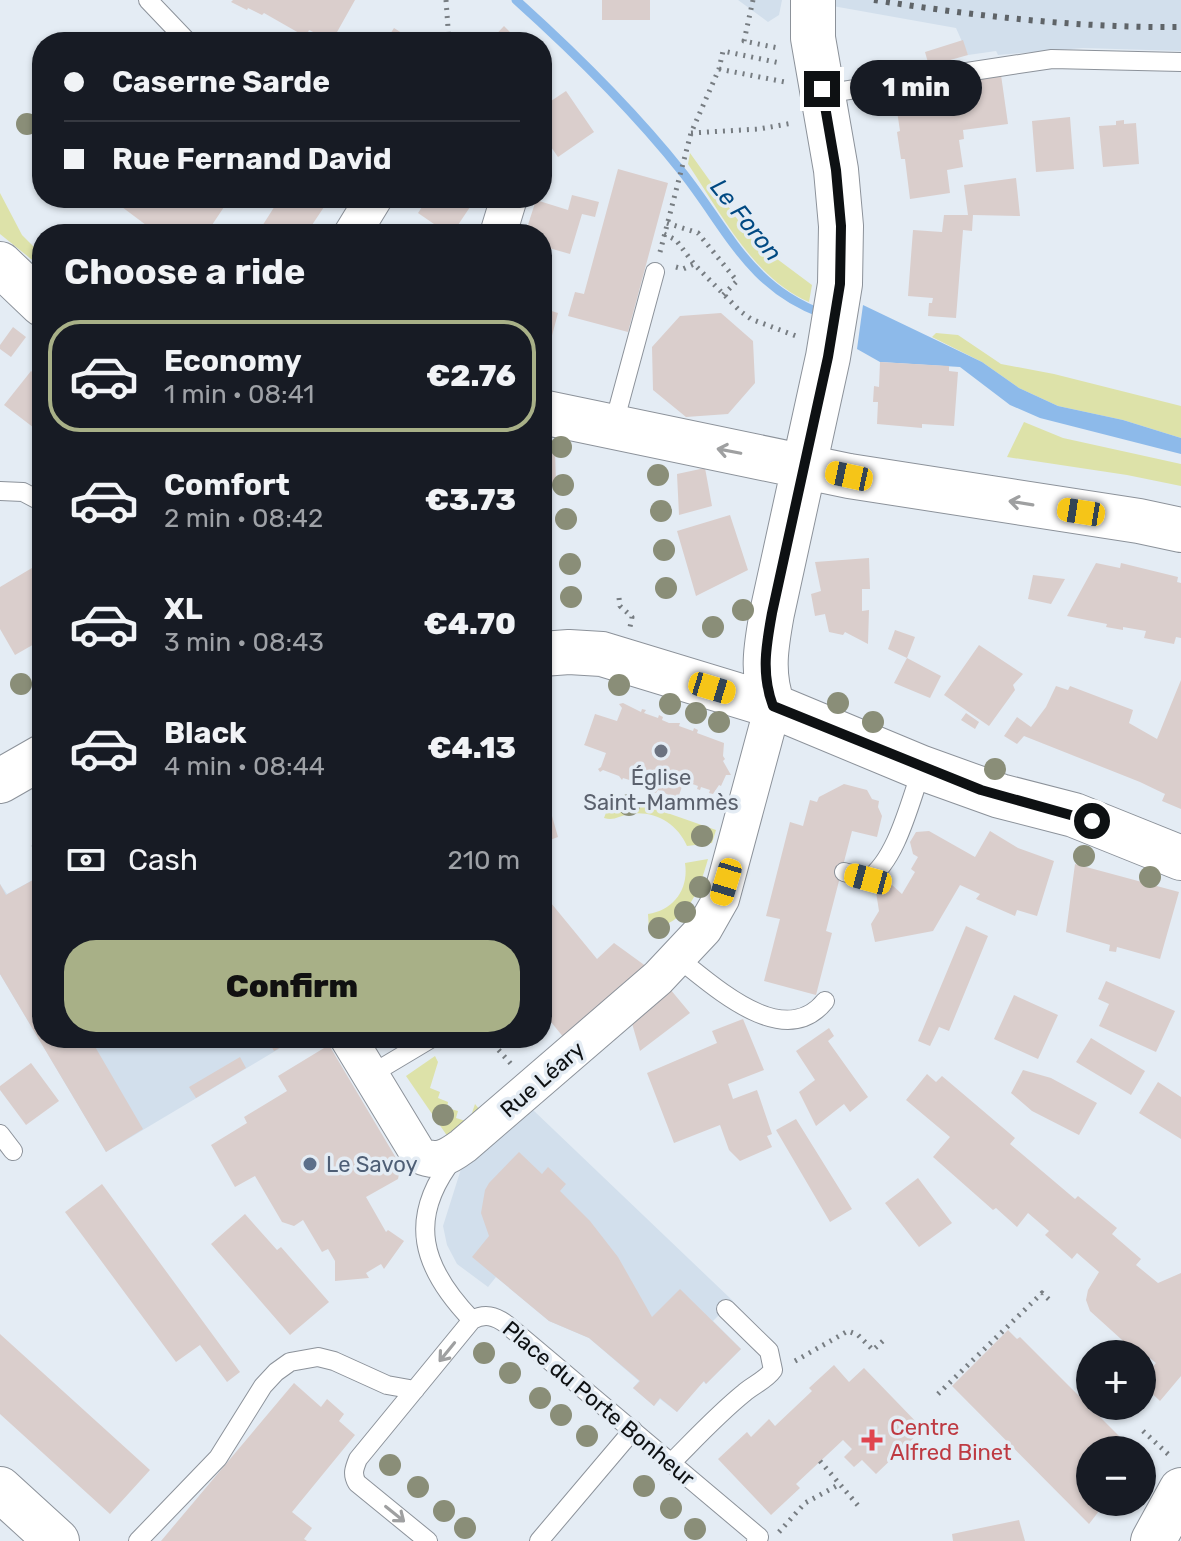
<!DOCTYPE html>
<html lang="en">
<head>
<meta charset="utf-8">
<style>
  body { margin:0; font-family:Rubik,sans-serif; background:#20242c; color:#f1f3f6; height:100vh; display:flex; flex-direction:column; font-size:30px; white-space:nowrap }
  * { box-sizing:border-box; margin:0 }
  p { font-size:26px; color:#9ea1a6 }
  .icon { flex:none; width:44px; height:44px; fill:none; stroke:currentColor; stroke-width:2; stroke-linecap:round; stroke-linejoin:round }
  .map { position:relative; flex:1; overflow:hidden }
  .sheet { position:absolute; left:32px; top:224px; width:520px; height:824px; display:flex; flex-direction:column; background:#171b24; border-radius:32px; box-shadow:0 2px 6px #0004 }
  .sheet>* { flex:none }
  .banner { position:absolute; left:32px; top:32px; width:520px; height:176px; border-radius:32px; box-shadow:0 2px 6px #0004; display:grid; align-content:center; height:176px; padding:0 32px; background:#171b24 }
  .buttons { position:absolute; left:1076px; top:1340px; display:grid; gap:16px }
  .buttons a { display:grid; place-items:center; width:80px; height:80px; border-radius:50%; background:#171b24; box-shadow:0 2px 6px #0004; font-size:40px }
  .end { position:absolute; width:36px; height:36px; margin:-18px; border:10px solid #0e1113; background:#fff; box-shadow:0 0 0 4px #fff }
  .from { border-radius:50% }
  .bubble { position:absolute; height:56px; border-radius:28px; background:#171b24; box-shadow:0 2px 6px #0004; font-size:26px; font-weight:800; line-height:56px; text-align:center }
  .car { position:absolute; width:24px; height:48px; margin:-24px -12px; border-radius:10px; box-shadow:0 0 6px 2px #0007; background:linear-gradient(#f5c518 24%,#345 0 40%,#f5c518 0 76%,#345 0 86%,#f5c518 0) }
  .banner b { display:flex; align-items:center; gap:28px; height:76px; font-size:30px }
  .banner b+b { border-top:2px solid #363941 }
  .banner i { width:20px; height:20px; background:#f1f3f6 }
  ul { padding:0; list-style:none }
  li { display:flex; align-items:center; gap:24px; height:112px; margin:0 16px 12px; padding:0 16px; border:4px solid transparent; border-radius:32px }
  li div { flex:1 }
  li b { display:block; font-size:30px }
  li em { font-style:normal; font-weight:800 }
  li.active { border-color:#a8b087 }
  li>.icon { width:72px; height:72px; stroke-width:1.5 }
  h2 { padding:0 32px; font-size:36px; line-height:96px }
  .pay { display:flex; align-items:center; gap:20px; height:88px; padding:0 32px; font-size:30px }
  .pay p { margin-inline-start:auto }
  .action { display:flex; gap:16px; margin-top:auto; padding:16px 32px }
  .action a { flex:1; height:92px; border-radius:32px; background:#a8b087; color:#111; font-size:32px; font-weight:800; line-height:92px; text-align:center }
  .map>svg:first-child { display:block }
  .built { fill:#d2dfec }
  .green { fill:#dde2a9 }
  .water { fill:#8dbaea }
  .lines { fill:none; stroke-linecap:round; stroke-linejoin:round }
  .stream { stroke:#8dbaea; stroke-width:9 }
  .building { fill:#dacecc }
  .lane-casing { stroke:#8c929a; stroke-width:20 }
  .street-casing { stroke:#8c929a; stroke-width:38 }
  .secondary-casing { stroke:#8c929a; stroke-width:46 }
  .path { stroke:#777d82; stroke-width:5; stroke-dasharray:2 6; stroke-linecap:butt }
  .lane { stroke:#fff; stroke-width:18 }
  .street { stroke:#fff; stroke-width:36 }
  .secondary { stroke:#fff; stroke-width:44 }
  .rail { stroke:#5f6468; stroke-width:6; stroke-dasharray:4 8; stroke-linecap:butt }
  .tree { fill:#8a8e78 }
  .oneway { stroke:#9fa0a1 }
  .route { stroke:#0e1113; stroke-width:10 }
  .worship-dot { fill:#6b7280; stroke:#e4ecf4; stroke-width:3 }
  .service-dot { fill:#5c6f8a; stroke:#e4ecf4; stroke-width:3 }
  .health-dot { fill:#e0444e; stroke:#e4ecf4; stroke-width:3 }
  .labels { text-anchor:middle; stroke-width:7; stroke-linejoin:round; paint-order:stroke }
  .worship-label { font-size:22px; fill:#5b616d; stroke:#e4ecf4 }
  .street-label { font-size:22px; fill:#0e1113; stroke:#e4ecf4 }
  .service-label { font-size:22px; fill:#4e5e75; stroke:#e4ecf4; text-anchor:start }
  .health-label { font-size:22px; fill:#be3a42; stroke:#e4ecf4; text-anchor:start }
  .water-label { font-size:24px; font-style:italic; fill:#004982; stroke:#e4ecf4 }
</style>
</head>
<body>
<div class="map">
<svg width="1181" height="1541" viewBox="0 0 1181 1541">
  <rect width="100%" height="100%" fill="#e4ecf4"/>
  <path class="built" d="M738,0H782L779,15L768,22Z
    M799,0H1181V51L1083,48L998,55L996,51L968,55L956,28Z
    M42,875V1038H297L106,1152L0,974V884L7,894Z
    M532,1109L733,1301L713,1321L741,1349L706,1384L703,1381L677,1412L660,1399L654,1406L633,1388L639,1381L589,1338L549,1321L496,1277L488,1287L457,1264L447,1245L443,1226L461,1169Z"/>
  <path class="green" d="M690,153L753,241L812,285L809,302C752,277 721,213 688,164Z
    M0,193L22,235L42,255L36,263L0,234Z
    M936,333L958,335L1001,364L1054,374L1181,406V438L1123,420L1058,406L1019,388L982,362L932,337Z
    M1024,422L1063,438L1181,464V486L1127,475L1007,457Z
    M613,794L716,830L712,843L687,846C677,823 654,810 629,814C619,816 614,821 604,818Z
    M708,859C698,894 688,922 649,930L648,914C674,910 689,889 685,863Z
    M435,1056L438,1062L430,1088L440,1092L438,1098L448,1102L447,1108L458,1111L456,1118L469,1122L475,1104L485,1116L450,1140L406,1076Z"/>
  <path class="water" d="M863,305L982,362L1019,388L1058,406L1123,420L1181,438V454L1040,418L1010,405L960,367L880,362L857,349Z"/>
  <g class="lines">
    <path class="stream" d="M516,0C576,54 633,110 683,173C728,230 749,287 823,314"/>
  </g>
  <path class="building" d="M233,0H355L332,41L309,30L306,37L264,13L262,15L248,8L247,10L231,2Z
    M602,0H650V20H602Z
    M504,26L520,42H489Z
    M394,28L416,42H385Z
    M963,40L968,55L929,66L925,52Z
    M1001,75L1008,124L963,130L964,139L959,140L963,167L947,170L950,193L910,199L905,159H901L897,132L900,131L894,91Z
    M566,91L594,132L558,157L542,134V107Z
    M1070,117L1074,169L1036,172L1032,121Z
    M1124,120V124L1136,123L1139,164L1103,167L1099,126L1116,125V121Z
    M618,169L668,183L628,332L568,316L575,292L584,294Z
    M1016,178L1020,216L973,215L972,231L963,230L956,318L928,316L929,303H932L933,298L908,296L913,230L942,232L944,215H968L964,185Z
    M572,195L599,202L595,217L582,214L570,254L542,246V234H525L536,200L568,210Z
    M122,198H230L206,234H158L118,204Z
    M280,198H317L326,204L306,234H257Z
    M428,198H476L452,234H438L431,229L434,224L418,213Z
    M542,308L558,313L545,362L542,361Z
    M721,313L753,341L755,383L728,414L686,417L653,390L652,347L680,316Z
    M13,327L26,337L11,357L0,349V345Z
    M880,362L949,366V371L958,372L954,426L922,424V428L877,424L878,402H873L874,386L879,387Z
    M31,371L42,380V434L4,405Z
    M542,452L555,453L556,483H542Z
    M705,468L712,506L679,515L677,474Z
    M730,515L748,570L696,596L677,531Z
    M542,534H546L552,624L542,625Z
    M869,558L870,589H862V611L869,610L868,644L845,632L843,635L829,632L825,614L815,616L811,594L821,591L815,562Z
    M42,562V653L36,643L15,655L0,629V587Z
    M1096,563L1120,568L1121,563L1178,577L1177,582L1181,583V638L1176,637L1174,644L1144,638L1146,631L1123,627V630L1106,627L1107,624L1067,616Z
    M1033,575L1065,579L1051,604L1028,599Z
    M895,630L915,637L907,658L888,649Z
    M979,645L1023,674L1013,685L1015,690L989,726L944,695Z
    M907,658L941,676L930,698L894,683Z
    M1181,680V809L1162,801L1165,794L1140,782L1024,736L1017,744L1004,736L1017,717L1031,727L1046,707L1056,686L1068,690L1070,686L1133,710L1129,723L1157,739Z
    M623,703L641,712L642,709L646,710L644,713L658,718L659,715L663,717L662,720L669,723H680L679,726L693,731L694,728L698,730L697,733L724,743L723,756L725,759L723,761L731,775H726L721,786L719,785L713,794L709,793L710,790L701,787L700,790L697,789L698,786L684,781L678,798L674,800L670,798L671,796L658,790L656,793L653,792L654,789L640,784L639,787L635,785L636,782L623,778L622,780L619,776L603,770L600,772L598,769L601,767L606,753L584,745L585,743L595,714L617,721L622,708L619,704Z
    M966,713L979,722L975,729L961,720Z
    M542,781L558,837L542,843Z
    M844,784L867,790L872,799L879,801L878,807L882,816L877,837L852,831L826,931L832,933L816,995L764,981L780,919L766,916L790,822L803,826L810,800L817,802L819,797Z
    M929,831L975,857L990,831L1018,848L1054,861L1037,916L1017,910L1015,916L976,899L980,894L960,885L933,931L875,942L871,924L879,911L876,892L889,889L892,885L902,894L915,872L911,869L918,857L913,854L910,842L916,832Z
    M1075,864L1179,892L1160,959L1117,947L1116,952L1109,951L1110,945L1066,932Z
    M42,875V939L34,943L42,957V1038H90L143,1129L106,1152L0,974V884L6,895Z
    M542,892L597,959L614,943L654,972L569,1044L542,1011Z
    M966,926L988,936L949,1031L939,1027L930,1046L918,1041Z
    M1106,981L1175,1011L1156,1052L1099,1026L1109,1004L1098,999Z
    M670,989L690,1013L640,1051L631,1020Z
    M1014,995L1058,1015L1038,1059L994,1039Z
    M743,1019L764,1070L728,1084L733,1099L757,1090L772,1134L767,1136L772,1147L740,1161L729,1150L720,1125L674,1143L647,1073L717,1043L712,1031Z
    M829,1028L834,1036L828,1041L868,1097L850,1112L844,1104L816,1126L799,1092L815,1080L796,1051Z
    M267,1038H297L274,1051Z
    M1091,1038L1145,1071L1131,1095L1076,1062Z
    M329,1045L396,1158L394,1163L401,1165L398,1179L366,1197L386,1232L388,1230L404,1241L384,1269L381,1264L366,1273L369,1278L335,1281V1261L328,1249L322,1252L303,1220L294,1226L282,1222L255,1176L235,1187L211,1145L247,1123L244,1117L287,1091L278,1076Z
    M240,1057L246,1068L196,1098L189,1087Z
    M31,1063L59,1101L26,1125L0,1090V1086Z
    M1023,1070L1051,1078L1097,1103L1079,1135L1032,1111L1011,1093Z
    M927,1074L936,1082L942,1076L1015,1138L1010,1144L1075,1199L1078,1196L1117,1228L1112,1234L1141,1259L1136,1265L1158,1283L1181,1273V1376L1160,1401L1142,1384V1380L1156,1363L1135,1346L1132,1349L1090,1311L1086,1300L1088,1290L1099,1272L1077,1253L1072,1259L1045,1235L1049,1231L1028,1213L1017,1227L996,1208L993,1210L933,1157L950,1137L906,1100Z
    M1158,1082L1181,1097V1139L1139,1113Z
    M796,1119L852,1209L830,1222L776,1130Z
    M519,1152L542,1174L548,1167L566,1184L560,1191L590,1221L618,1257L652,1317L680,1289L741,1349L706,1384L704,1381L677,1412L660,1398L654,1406L633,1388L640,1381L589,1338L549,1321L472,1257L489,1236L481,1213L485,1190L489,1183Z
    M918,1178L952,1223L919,1247L885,1203Z
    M102,1184L240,1372L227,1382L200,1345L176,1362L65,1212Z
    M245,1214L277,1250L281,1247L329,1302L290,1335L211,1244Z
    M1008,1330L1017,1339L1020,1337L1133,1450H1090V1502H1106L1089,1524L952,1386Z
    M0,1334L150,1470L110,1514L0,1414Z
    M834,1365L849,1382L864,1368L923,1429L876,1474L862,1460L854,1467L844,1457L852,1449L843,1440L796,1484L800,1488L771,1515L718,1459L747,1432L751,1437L769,1419L775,1426L812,1391L809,1388Z
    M294,1383L321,1407L327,1399L344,1414L339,1421L355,1435L292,1512L312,1528L304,1539L307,1541H161Z
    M1019,1520L1025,1541H953L952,1534Z"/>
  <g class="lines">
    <g class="lane-casing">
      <path id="lane" d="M148,0L188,42
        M823,94L1052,59L1181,62
        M613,427L655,272
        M0,491L23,492L42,502
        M844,872L868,879C897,859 910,801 922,769
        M679,959C714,986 784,1052 825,1001
        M370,1075L432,1038
        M0,1134L13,1151
        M454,1158C406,1219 422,1268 472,1320
        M671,1463C695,1439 718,1414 744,1393C753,1385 766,1380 773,1370L769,1351L726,1309
        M138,1541L218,1458L263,1386L276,1372L290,1362L318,1357L334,1361L387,1385L415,1390
        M428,1541L357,1483C352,1474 354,1469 358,1459L472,1320C485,1313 495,1316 506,1324L759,1537L756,1541
        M539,1541L633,1430"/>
    </g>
    <g class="street-casing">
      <path id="street" d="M352,234L374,198
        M498,234L509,198
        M348,1038L419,1155C437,1164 448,1157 463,1146L658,978L704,929L721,899L773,706"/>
    </g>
    <g class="secondary-casing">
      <path id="secondary" d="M0,264L42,304
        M542,412L849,476L1139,521L1181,530
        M542,654L569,652L602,654L773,706L922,768L1000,796L1074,815L1181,858
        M773,706C761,674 766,646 772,613L828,357L840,284L841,226L836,170L813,38V0
        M0,781L42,757
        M0,1489L57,1541
        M1153,1541L1181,1490"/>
    </g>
    <path class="path" d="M446,0L449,42
      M753,0L744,41L778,48
      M719,69L785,82
      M691,133L759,129L793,123
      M667,223L698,233L737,281L723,295
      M664,234L676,240L694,264L740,311L751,319L796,336
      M660,252L691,133L719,69L723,51L780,63
      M676,267L683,269L694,264
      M619,598L620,606L632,617L630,627
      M34,847L36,841
      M488,1038L511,1064
      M795,1361L848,1331L858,1335L873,1350L884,1340
      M938,1394L1042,1293L1053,1303
      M1143,1431L1169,1455
      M820,1461L861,1509
      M779,1532L805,1503L840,1484"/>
    <use href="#lane" class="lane"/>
    <use href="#street" class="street"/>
    <use href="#secondary" class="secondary"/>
    <path class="rail" d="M874,0C976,16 1078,28 1181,27"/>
  </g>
  <g class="tree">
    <circle cx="27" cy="124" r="11"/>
    <circle cx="561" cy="447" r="11"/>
    <circle cx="658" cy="475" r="11"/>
    <circle cx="563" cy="485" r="11"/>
    <circle cx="661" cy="511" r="11"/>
    <circle cx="566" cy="519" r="11"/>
    <circle cx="664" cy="550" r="11"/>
    <circle cx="570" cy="564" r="11"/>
    <circle cx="666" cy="588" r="11"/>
    <circle cx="571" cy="597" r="11"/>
    <circle cx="743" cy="610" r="11"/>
    <circle cx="713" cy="627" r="11"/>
    <circle cx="21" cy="684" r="11"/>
    <circle cx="619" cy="685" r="11"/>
    <circle cx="838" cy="703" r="11"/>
    <circle cx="670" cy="704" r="11"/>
    <circle cx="696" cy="713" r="11"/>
    <circle cx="719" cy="722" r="11"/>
    <circle cx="873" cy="722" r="11"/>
    <circle cx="995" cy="769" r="11"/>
    <circle cx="629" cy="805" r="11"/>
    <circle cx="702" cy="836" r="11"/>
    <circle cx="1084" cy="856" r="11"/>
    <circle cx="1150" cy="877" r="11"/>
    <circle cx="700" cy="887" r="11"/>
    <circle cx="685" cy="912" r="11"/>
    <circle cx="659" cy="928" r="11"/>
    <circle cx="443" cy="1115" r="11"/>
    <circle cx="484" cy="1353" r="11"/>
    <circle cx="510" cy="1373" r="11"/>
    <circle cx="540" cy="1398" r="11"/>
    <circle cx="561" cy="1415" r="11"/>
    <circle cx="587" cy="1436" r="11"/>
    <circle cx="390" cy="1465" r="11"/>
    <circle cx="644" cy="1486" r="11"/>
    <circle cx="418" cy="1487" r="11"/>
    <circle cx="671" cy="1508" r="11"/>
    <circle cx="444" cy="1511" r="11"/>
    <circle cx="465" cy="1528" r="11"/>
    <circle cx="695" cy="1529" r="11"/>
  </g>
  <defs><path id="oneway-shaft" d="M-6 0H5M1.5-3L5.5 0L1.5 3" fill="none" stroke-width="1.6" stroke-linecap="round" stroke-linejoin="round" transform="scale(2)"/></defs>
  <g class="oneway">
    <use href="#oneway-shaft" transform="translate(729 451) rotate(-169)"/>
    <use href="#oneway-shaft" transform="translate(1021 503) rotate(-171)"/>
    <use href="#oneway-shaft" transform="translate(447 1352) rotate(129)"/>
    <use href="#oneway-shaft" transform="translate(395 1514) rotate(39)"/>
  </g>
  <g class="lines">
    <path class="route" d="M822,89L836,170L841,226L840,284L828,357L772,613C766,646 761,674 773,706L981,790L1092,821"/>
  </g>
  <circle class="worship-dot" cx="661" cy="751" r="8"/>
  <circle class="service-dot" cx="310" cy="1164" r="8"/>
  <path class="health-dot" d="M868 1428h8v8h8v8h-8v8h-8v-8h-8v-8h8z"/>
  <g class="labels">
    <g class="worship-label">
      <text x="661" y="785">Église<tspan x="661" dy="25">Saint-Mammès</tspan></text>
    </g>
    <g class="street-label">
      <text transform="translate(542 1079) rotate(-41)" y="8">Rue Léary</text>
      <text transform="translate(599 1403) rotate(40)" y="8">Place du Porte Bonheur</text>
    </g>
    <g class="service-label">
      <text x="326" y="1172">Le Savoy</text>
    </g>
    <g class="health-label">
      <text x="890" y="1435">Centre<tspan x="890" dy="25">Alfred Binet</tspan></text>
    </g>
    <g class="water-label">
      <text transform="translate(746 220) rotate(51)" y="8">Le Foron</text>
    </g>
  </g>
</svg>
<div class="buttons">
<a>+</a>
<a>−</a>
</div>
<i class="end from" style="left:1092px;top:821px"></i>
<i class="end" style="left:822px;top:89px"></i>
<div class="bubble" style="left:850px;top:60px;width:132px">1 min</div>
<i class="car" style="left:849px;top:476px;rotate:282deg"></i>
<i class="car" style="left:1081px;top:512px;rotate:279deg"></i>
<i class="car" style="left:712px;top:688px;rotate:107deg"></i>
<i class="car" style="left:868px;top:879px;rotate:285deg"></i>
<i class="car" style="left:726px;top:882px;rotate:197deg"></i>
<div class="banner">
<b><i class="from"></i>Caserne Sarde</b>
<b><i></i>Rue Fernand David</b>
</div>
<section class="sheet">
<h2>Choose a ride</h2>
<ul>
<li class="active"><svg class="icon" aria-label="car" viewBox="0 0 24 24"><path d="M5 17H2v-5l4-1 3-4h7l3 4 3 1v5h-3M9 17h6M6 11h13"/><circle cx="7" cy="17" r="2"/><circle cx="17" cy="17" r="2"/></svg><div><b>Economy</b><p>1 min · 08:41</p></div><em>€2.76</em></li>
<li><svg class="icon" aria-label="car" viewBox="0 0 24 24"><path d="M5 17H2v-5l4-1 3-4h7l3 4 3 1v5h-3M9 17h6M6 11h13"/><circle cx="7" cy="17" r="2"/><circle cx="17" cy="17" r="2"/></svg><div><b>Comfort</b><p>2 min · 08:42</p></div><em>€3.73</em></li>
<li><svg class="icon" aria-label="car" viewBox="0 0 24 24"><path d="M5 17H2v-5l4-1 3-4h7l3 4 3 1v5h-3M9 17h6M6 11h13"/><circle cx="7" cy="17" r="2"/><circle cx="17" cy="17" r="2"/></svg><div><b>XL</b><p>3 min · 08:43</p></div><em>€4.70</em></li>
<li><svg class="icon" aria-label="car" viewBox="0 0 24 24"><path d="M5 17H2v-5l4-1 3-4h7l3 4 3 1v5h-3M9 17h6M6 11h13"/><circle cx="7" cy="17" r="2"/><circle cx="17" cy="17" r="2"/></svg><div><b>Black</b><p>4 min · 08:44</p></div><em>€4.13</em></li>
</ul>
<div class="pay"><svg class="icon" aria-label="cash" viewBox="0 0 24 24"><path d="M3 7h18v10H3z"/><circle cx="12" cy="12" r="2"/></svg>Cash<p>210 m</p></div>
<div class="action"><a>Confirm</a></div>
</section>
</div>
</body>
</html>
